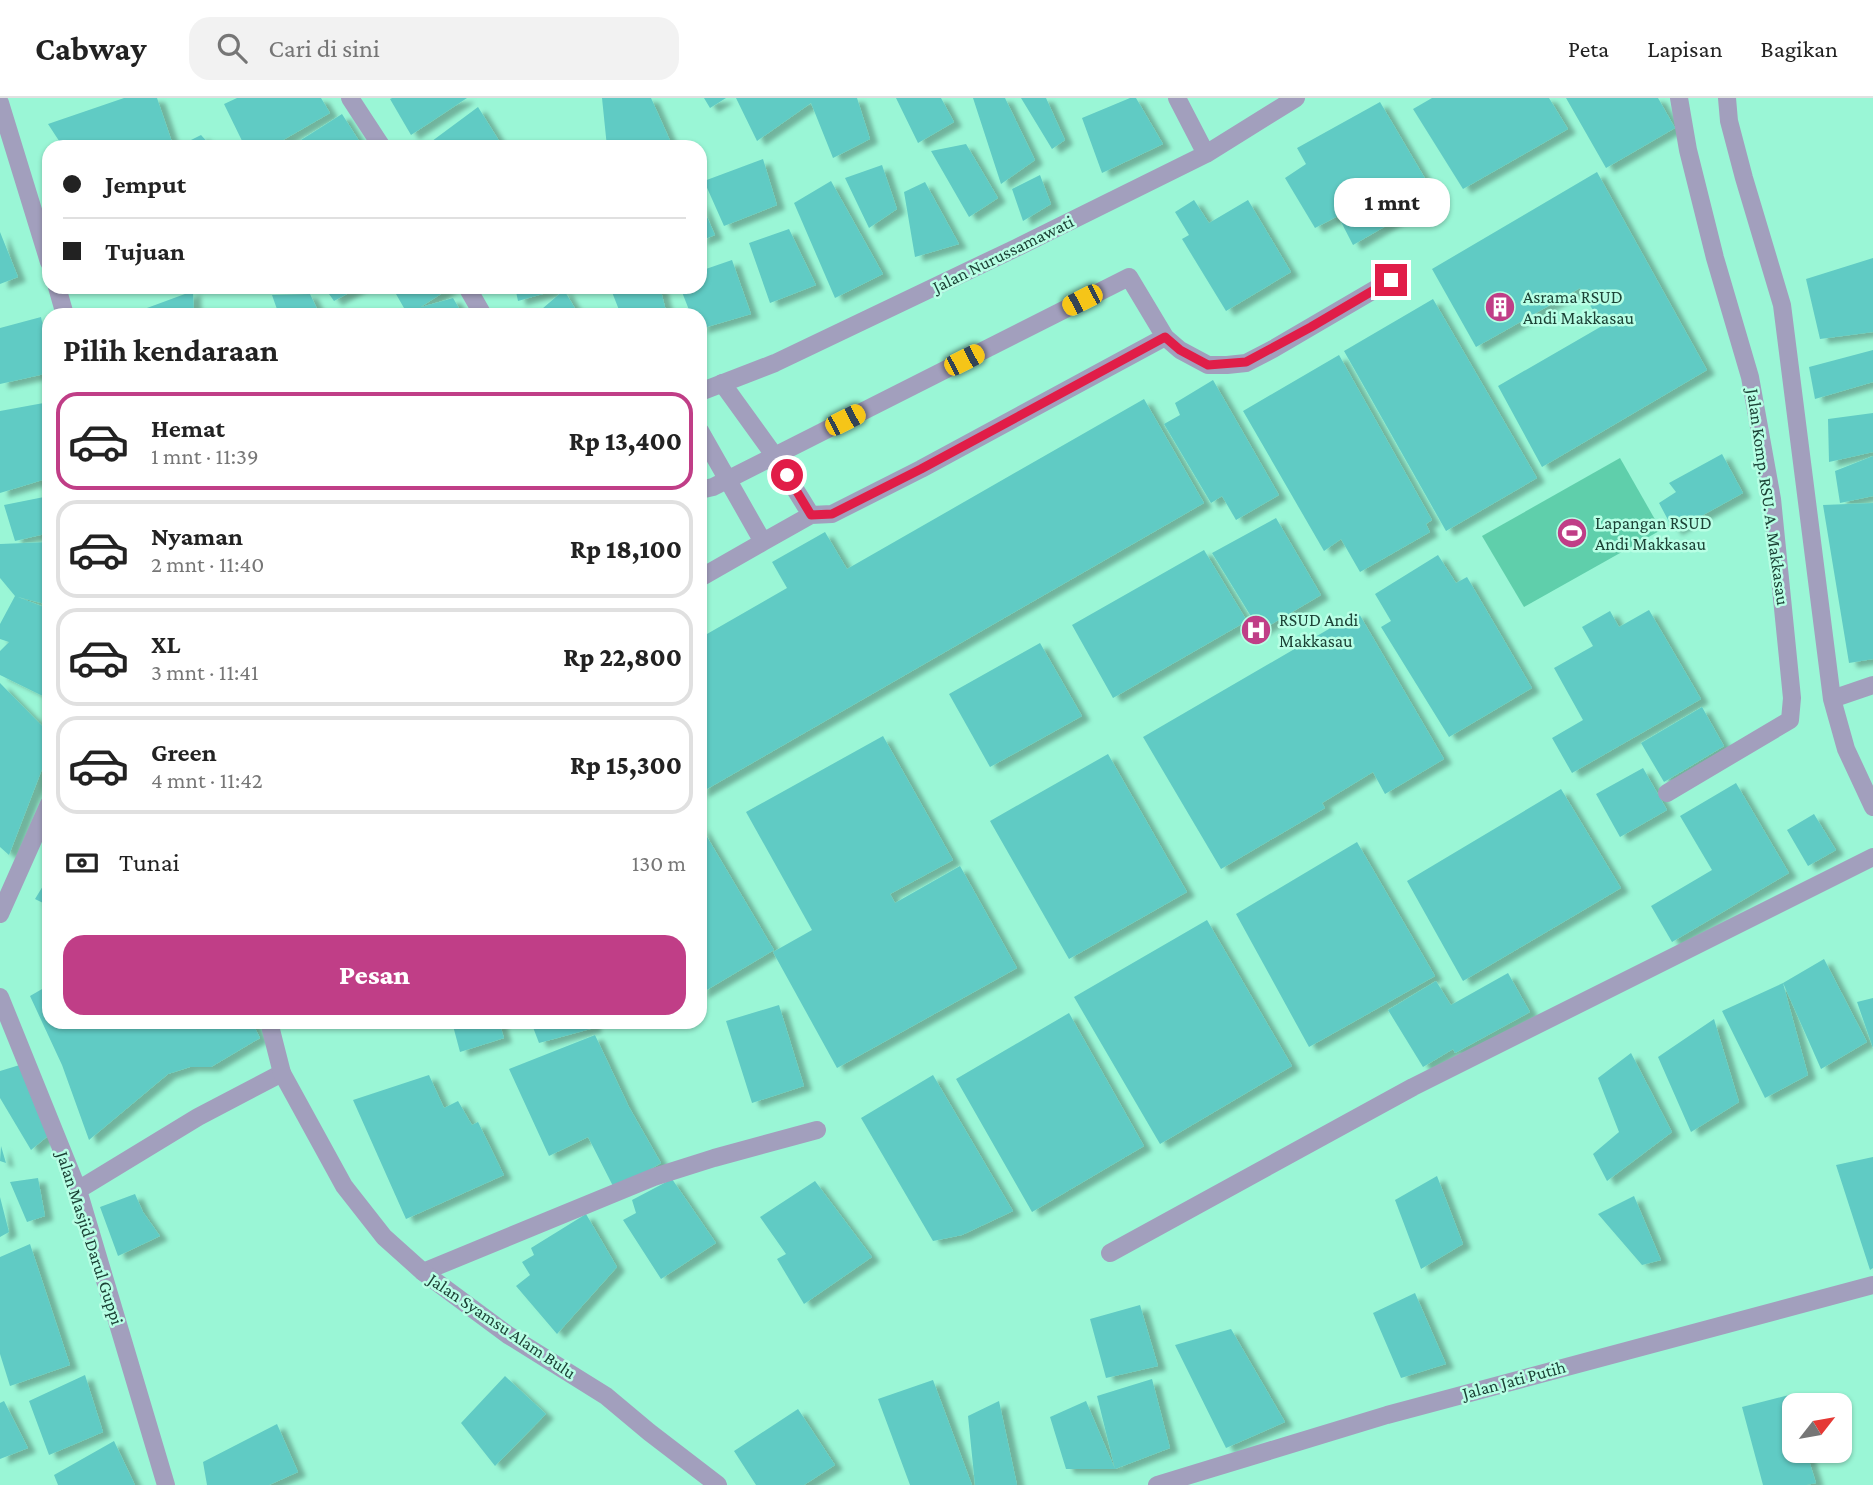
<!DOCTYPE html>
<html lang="id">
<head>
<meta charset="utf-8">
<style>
  body { margin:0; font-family:"Crimson Pro",serif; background:#f2f2f2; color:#222; height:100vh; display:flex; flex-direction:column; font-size:26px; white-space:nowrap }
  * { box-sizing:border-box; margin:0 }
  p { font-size:23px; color:#767676 }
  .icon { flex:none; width:38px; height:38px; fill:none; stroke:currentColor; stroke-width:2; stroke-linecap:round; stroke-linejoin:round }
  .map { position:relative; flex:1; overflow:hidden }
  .panel { position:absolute; left:42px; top:210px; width:665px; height:721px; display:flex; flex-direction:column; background:#fff; border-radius:21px; box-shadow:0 2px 5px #0004 }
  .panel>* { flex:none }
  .hud { position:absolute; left:42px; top:42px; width:665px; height:154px; border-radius:21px; box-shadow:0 2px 5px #0004; display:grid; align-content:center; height:154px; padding:0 21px; background:#fff }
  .needle { width:46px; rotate:59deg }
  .tools { position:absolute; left:1782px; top:1295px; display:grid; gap:14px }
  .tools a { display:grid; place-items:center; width:70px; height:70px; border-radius:14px; background:#fff; box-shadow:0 2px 5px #0004; font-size:35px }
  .end { position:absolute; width:32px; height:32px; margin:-16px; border:9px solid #e11d48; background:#fff; box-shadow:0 0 0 4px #fff }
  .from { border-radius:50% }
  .bubble { position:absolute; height:49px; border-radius:21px; background:#fff; box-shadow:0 2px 5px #0004; font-size:23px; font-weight:800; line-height:49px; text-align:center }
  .car { position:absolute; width:21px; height:42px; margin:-21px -10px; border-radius:9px; box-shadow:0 0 5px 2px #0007; background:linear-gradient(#f5c518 24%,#345 0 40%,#f5c518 0 76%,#345 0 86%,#f5c518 0) }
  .hud b { display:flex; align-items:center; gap:24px; height:66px; font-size:26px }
  .hud b+b { border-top:2px solid #e0e0e0 }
  .hud i { width:18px; height:18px; background:#222 }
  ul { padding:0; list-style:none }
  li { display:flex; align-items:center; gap:21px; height:98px; margin:0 14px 10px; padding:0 7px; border:4px solid #e0e0e0; border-radius:21px }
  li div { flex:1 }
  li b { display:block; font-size:26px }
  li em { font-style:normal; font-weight:800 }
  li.current { border-color:#c03e87 }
  li>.icon { width:63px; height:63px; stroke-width:1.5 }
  h2 { padding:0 21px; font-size:32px; line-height:84px }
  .pay { display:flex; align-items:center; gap:18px; height:77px; padding:0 21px; font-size:26px }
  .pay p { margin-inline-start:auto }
  .primary-button { display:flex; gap:14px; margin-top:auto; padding:14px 21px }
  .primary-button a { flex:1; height:80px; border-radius:21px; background:#c03e87; color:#fff; font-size:28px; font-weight:800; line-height:80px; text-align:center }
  header { display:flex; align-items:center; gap:42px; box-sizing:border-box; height:98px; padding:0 35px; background:#fff; border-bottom:2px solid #e0e0e0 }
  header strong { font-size:33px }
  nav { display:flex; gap:38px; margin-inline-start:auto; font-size:24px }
  .search { width:490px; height:63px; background:#f2f2f2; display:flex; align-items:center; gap:18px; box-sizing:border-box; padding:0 24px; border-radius:21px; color:#767676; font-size:26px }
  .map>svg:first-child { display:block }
  .green { fill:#5fcfab }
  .building { fill:#61cbc4; filter:url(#shadow) }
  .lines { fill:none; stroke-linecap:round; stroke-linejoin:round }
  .service { stroke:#a29fbd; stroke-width:18 }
  .minor { stroke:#a29fbd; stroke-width:18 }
  .tertiary { stroke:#a29fbd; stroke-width:18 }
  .route { stroke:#e11d48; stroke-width:9 }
  .labels { text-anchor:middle; stroke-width:5; stroke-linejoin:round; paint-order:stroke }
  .street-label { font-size:18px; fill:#1c4236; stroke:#b8ffe5 }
  .poi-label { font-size:18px; fill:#1c4236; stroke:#b8ffe5; text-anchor:start }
</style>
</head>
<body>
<header>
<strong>Cabway</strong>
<div class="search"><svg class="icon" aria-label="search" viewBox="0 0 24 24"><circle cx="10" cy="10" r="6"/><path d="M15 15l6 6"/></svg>Cari di sini</div>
<nav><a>Peta</a><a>Lapisan</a><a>Bagikan</a></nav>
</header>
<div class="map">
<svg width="1873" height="1387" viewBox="0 0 1873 1387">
  <defs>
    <filter id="shadow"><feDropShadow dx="8" dy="4.5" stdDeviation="2" flood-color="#0004"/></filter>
  </defs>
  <rect width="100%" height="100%" fill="#9af6d6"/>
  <path class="green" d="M1620,360L1661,432L1524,509L1482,438Z"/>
  <path class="building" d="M124,0H157L172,44L161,49H63L48,26Z
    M237,0H321L330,15L271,49H245L224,6Z
    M392,0H467L411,37L390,1Z
    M602,0H651L673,49H607Z
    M704,0H726L710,10Z
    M736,0H857L870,41L833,60L811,5L757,43Z
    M896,0H941L954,24L918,45Z
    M973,0H1005L1035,62L1001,86Z
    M1021,0H1046L1065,42L1052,51Z
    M1130,0H1136L1163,46L1102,75L1082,20Z
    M1432,0H1549L1568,31L1463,91L1413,11Z
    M1566,0H1658L1675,30L1606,70Z
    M1380,4L1436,99L1353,147L1338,118L1315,130L1285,80L1306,66L1297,50Z
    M478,9L503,49H424Z
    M342,16L363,49H290Z
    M201,37L212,49H177Z
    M966,46L998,100L969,119L931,53Z
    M763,61L777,107L724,128L704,83Z
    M882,67L897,111L869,130L845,80Z
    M1597,74L1707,272L1542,369L1498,288L1602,228L1580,190L1476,249L1432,171Z
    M1040,77L1051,106L1023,123L1012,91Z
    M831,83L883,176L835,200L794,105Z
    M925,84L959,146L915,159L904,94Z
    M1194,102L1209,125L1248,102L1291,174L1226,213L1182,141L1189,137L1175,114Z
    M700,103L715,137L700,143Z
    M789,131L816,187L770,205L749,145Z
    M0,134L18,179L0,186Z
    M1873,160V234L1820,241L1806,181Z
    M732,162L751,216L700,231V217H691L680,189H700V173Z
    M324,189H360L334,203Z
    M392,189H452L408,217Z
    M515,189H564V190L518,203Z
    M610,189H660L667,217H621Z
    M564,192L579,217H535Z
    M193,193L194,217H128Z
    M310,196L320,217H279L272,197Z
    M453,200L463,217H421L418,210Z
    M1433,201L1537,380L1446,433L1344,253Z
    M41,219L49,256V275L0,286V230Z
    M1873,252V284L1815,301L1809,269Z
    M1339,257L1432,422L1426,426L1430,434L1360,474L1341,441L1324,453L1243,313Z
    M1213,282L1279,397L1236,422L1222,398L1211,405L1164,326L1180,317L1175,305Z
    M1144,301L1204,405L700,695V540L787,490L772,464L825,434L847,471Z
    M49,304V380L0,395V313Z
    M1873,315V354L1829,364L1828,321Z
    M1722,356L1743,395L1674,433L1659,405L1676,394L1669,385Z
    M1873,358V398L1840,405L1835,373Z
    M49,398V435L15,443L4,407Z
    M1873,405V561L1849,565L1823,407Z
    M1276,420L1321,497L1260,533L1212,455Z
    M49,444V507L18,499L49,511V601L0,577V553L9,544L0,541V526L15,498L0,480V446Z
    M1204,452L1247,523L1113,600L1072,527Z
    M1438,457L1456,485L1467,479L1532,590L1449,639L1381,529L1391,523L1375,496Z
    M1649,512L1701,601L1572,675L1552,640L1583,622L1554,570L1593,548L1582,529L1610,513L1619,529Z
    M1358,514L1444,661L1385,696L1373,674L1322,705L1325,710L1221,771L1143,639Z
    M1040,545L1082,618L990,669L949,596Z
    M0,585L49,635V653L9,757L0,749Z
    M1702,609L1724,648L1664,684L1641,645Z
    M883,638L953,762L890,796L895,805L960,768L1017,870L837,970L773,854L812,832L746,714Z
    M1108,656L1187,794L1069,861L990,723Z
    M1643,670L1667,712L1620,739L1596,696Z
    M1736,685L1789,775L1672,844L1651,808L1712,772L1680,718Z
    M1561,691L1621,790L1463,883L1407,783Z
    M1814,716L1836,752L1808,768L1787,732Z
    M700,727L774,852L700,896Z
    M1357,744L1435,878L1309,949L1236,816Z
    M49,778V808L35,801Z
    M1207,822L1292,968L1160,1046L1074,899Z
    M1824,861L1867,944L1821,971L1783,885L1808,977L1765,1000L1722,913L1783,885Z
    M1508,875L1530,914L1455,955L1453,951L1423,969L1388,912L1436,883L1451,907Z
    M49,887V924H252L260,940L211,969H190L168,976L89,1042L62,967L30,898Z
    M1873,900V950L1857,904Z
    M779,907L804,988L752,1005L726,923Z
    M1069,915L1144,1048L1032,1114L956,981Z
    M1714,921L1739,1004L1691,1034L1658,959Z
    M452,924H499L504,940L460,954Z
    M531,924H592L594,930L539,945Z
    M595,937L629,1009L661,1065L615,1092L588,1039L549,1058L509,971Z
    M1631,955L1672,1034L1607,1083L1593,1056L1619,1034L1598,980Z
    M23,966L49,1037L31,1052L0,1000V973Z
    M429,977L444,1010L458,1003L472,1027L478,1024L504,1077L406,1121L353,1002Z
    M933,977L1013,1113L962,1137L933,1143L861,1020Z
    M1,1048L6,1065L0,1063Z
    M1873,1059V1170L1870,1172L1836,1067Z
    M1437,1078L1463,1146L1421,1171L1395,1102Z
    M38,1080L45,1118L27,1124L10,1084Z
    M672,1081L716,1145L661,1181L623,1122L636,1115L632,1102Z
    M815,1083L872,1159L804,1206L777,1161L786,1156L760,1119Z
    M135,1096L143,1114L160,1138L118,1158L100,1109Z
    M1634,1098L1661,1162L1642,1167L1598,1116Z
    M0,1099L9,1134L0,1139Z
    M586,1116L617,1169L557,1236L516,1188L530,1177L522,1164L534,1157L531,1150Z
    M30,1146L70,1267L10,1288L0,1256V1159Z
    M1415,1195L1446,1266L1401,1280L1373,1215Z
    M1140,1207L1158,1268L1106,1280L1090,1221Z
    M1231,1231L1285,1324L1226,1350L1175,1247Z
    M85,1277L103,1334L49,1357L29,1303Z
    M505,1278L546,1316L495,1368L461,1325Z
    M1152,1281L1170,1350L1115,1371L1097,1298Z
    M933,1282L972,1387H910L878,1301Z
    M1789,1297L1794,1311V1353H1806L1816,1385L1806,1387H1763L1742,1309Z
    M4,1303L28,1350L0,1361V1305Z
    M999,1303L1017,1387H975L968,1318Z
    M1086,1303L1115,1371H1066L1050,1319Z
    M798,1311L835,1367L804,1387H756L734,1353Z
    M277,1326L298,1374L269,1387H207L203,1364Z
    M114,1343L135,1387H58L54,1377Z"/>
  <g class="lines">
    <path class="service" d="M722,285L774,357L811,417
      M700,333L763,444L700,480
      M700,392L713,389L1129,179L1165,239L1180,252L1208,267H1227L1246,265L1273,251L1391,182
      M763,444L811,417L832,416L921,371L1165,239
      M1667,695L1790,622L1792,600L1772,401L1750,279L1715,160L1688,52L1679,0"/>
    <path class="minor" d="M350,0L382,49
      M1177,0L1206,56
      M1727,0L1729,23L1744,80L1782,207L1832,601L1846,651L1873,709
      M467,189L483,217
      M700,294L775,265L1016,150L1206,56L1296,0
      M1832,601L1873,587
      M0,816L49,706
      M0,899L78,1092L166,1387
      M78,1092L198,1019L282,975
      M1110,1155L1413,989L1873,759
      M423,1174L654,1079L714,1060L817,1032
      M1157,1387L1387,1317L1873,1187"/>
    <path class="tertiary" d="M0,5L49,164
      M57,189L65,217
      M269,924L282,975L344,1088L384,1139L423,1174L508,1237L606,1298L649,1334L718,1387"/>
  </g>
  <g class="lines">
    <path class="route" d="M787,377L811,417L832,416L921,371L1165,239L1180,252L1208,267L1246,264L1311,229L1391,182"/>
  </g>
  <defs>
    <g id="building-disc" transform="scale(1.575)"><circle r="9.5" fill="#c03e87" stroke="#b8ffe5"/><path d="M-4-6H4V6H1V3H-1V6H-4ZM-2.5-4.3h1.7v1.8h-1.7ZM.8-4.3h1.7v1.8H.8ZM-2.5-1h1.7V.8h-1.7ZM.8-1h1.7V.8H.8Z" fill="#fff"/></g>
    <g id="stadium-disc" transform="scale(1.575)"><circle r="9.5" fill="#c03e87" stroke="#b8ffe5"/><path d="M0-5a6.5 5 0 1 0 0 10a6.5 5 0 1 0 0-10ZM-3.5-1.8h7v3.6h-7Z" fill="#fff"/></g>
    <g id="hospital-disc" transform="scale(1.575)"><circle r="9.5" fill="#c03e87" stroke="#b8ffe5"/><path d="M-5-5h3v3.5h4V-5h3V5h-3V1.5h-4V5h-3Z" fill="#fff"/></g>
  </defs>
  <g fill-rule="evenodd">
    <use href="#building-disc" x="1500" y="209"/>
    <use href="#stadium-disc" x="1572" y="435"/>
    <use href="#hospital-disc" x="1256" y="532"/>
  </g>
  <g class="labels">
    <g class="street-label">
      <text transform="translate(1003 156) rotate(-26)" y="6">Jalan Nurussamawati</text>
      <text transform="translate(1768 399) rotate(82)" y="6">Jalan Komp. RSU. A. Makkasau</text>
      <text transform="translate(90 1140) rotate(72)" y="6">Jalan Masjid Darul Guppi</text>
      <text transform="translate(502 1228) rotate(34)" y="6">Jalan Syamsu Alam Bulu</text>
      <text transform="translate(1514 1282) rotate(-15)" y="6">Jalan Jati Putih</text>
    </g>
    <g class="poi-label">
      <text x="1523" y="205">Asrama RSUD<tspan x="1523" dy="21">Andi Makkasau</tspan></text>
      <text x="1595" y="431">Lapangan RSUD<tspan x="1595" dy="21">Andi Makkasau</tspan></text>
      <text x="1279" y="528">RSUD Andi<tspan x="1279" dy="21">Makkasau</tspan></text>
    </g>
  </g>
</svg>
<div class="tools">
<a><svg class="needle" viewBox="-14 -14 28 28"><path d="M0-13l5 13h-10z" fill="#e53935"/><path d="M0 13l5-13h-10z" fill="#767676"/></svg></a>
</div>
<i class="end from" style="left:787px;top:377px"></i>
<i class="end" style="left:1391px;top:182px"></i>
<div class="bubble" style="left:1334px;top:80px;width:116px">1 mnt</div>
<i class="car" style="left:1082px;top:202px;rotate:243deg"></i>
<i class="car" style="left:964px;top:262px;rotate:63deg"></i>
<i class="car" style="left:845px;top:322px;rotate:63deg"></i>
<div class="hud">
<b><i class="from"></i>Jemput</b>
<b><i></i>Tujuan</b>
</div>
<section class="panel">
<h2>Pilih kendaraan</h2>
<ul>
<li class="current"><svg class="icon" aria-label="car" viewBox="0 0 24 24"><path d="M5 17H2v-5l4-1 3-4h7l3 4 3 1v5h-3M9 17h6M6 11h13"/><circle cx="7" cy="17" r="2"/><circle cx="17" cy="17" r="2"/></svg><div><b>Hemat</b><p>1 mnt · 11:39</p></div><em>Rp 13,400</em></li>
<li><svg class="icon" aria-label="car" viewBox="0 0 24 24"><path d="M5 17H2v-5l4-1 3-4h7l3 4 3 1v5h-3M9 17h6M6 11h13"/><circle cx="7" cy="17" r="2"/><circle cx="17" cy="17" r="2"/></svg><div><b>Nyaman</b><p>2 mnt · 11:40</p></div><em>Rp 18,100</em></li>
<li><svg class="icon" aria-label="car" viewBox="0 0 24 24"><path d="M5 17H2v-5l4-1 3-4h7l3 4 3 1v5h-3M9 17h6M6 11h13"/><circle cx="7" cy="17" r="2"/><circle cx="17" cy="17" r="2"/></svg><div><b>XL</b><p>3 mnt · 11:41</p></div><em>Rp 22,800</em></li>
<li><svg class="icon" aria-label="car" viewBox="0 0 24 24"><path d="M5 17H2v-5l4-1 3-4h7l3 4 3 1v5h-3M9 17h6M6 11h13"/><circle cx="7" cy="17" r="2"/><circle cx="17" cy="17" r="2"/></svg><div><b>Green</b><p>4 mnt · 11:42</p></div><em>Rp 15,300</em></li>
</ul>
<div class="pay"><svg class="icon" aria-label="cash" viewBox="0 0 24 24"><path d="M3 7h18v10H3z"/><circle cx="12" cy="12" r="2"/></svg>Tunai<p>130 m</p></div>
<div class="primary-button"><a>Pesan</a></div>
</section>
</div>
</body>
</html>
